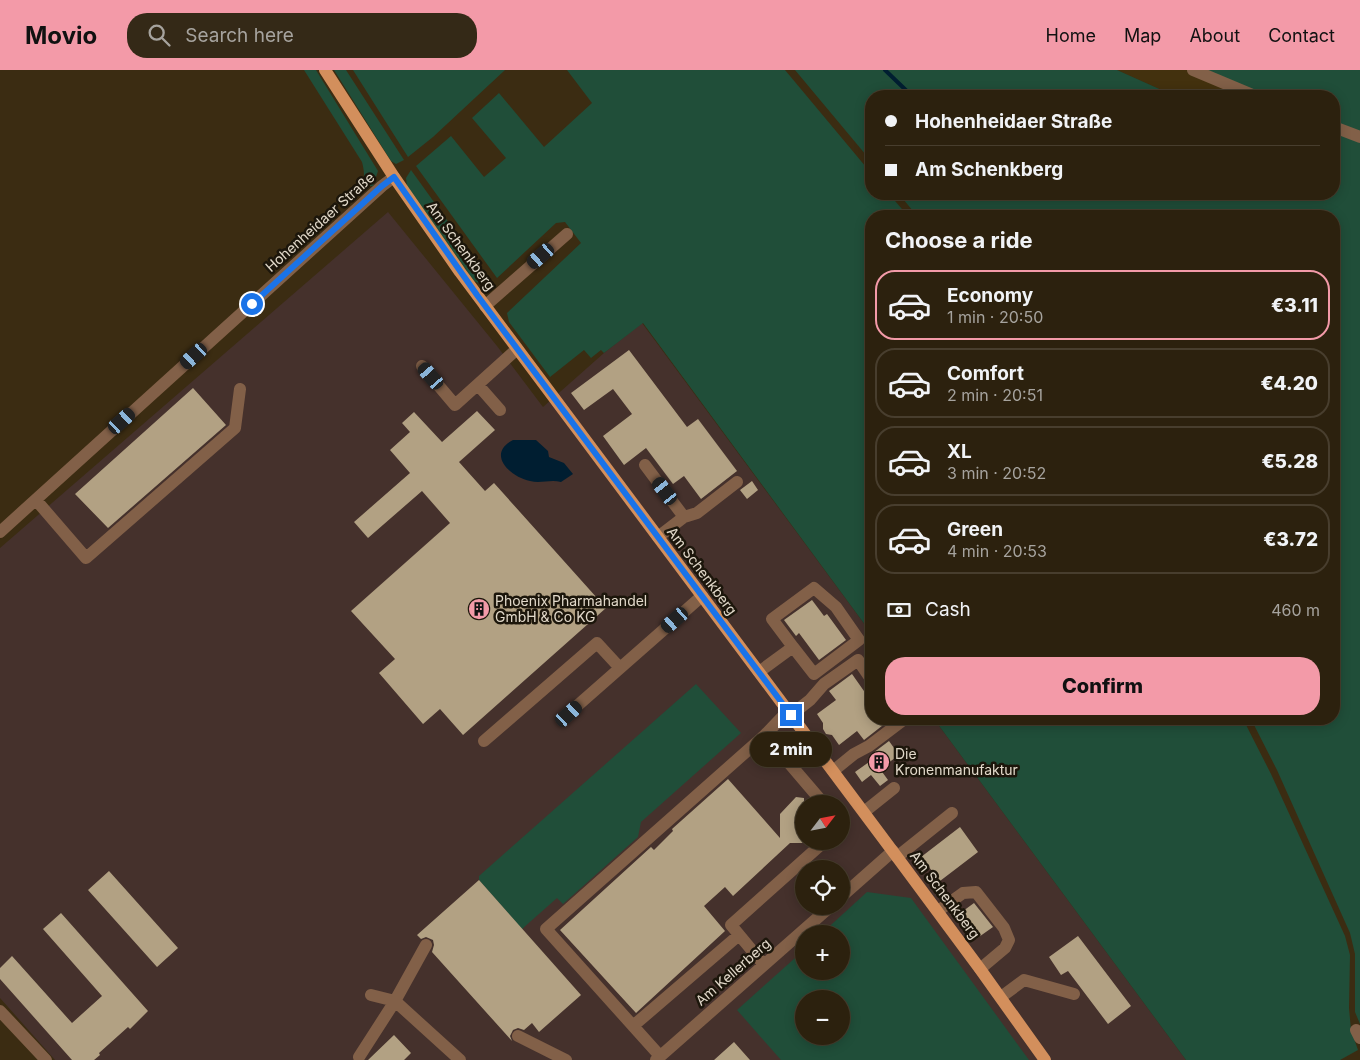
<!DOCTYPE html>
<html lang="en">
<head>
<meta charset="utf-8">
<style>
  body { margin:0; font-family:Inter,sans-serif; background:#342917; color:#f1f3f6; height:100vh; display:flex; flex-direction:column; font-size:19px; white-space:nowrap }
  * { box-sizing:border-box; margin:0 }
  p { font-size:16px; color:#a6a39e }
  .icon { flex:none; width:28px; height:28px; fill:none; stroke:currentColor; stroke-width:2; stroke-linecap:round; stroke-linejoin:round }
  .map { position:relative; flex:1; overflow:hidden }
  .sheet { position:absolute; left:865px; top:140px; width:475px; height:515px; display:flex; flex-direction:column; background:#2c210e; border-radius:20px; box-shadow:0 2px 12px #0003,0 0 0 1px #483e2e }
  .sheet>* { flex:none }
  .hud { position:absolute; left:865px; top:20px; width:475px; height:110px; border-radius:20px; box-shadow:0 2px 12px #0003,0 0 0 1px #483e2e; display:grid; align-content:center; height:110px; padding:0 20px; background:#2c210e }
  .needle { width:32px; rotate:58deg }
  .buttons { position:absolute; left:795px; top:725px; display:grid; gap:10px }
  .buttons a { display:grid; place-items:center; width:55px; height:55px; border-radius:50%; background:#2c210e; box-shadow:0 2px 12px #0003,0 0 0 1px #483e2e; font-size:25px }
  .end { position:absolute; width:22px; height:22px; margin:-11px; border:6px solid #1a73e8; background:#fff; box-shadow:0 0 0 2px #fff }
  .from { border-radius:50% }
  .bubble { position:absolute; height:35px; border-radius:18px; background:#2c210e; box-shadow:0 2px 12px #0003,0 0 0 1px #483e2e; font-size:16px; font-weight:800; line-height:35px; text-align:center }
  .car { position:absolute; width:15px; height:30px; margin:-15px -8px; border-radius:6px; box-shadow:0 0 4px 1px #0007; background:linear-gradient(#222 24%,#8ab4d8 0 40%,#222 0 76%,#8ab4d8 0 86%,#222 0) }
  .hud b { display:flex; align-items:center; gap:18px; height:48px; font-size:19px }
  .hud b+b { border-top:1px solid #483e2e }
  .hud i { width:12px; height:12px; background:#f1f3f6 }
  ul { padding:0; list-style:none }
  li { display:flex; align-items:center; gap:15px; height:70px; margin:0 10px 8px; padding:0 10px; border:2px solid #483e2e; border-radius:20px }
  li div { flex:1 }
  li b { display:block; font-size:19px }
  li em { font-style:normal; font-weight:800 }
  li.current { border-color:#f39aa8 }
  li>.icon { width:45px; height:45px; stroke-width:1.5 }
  h2 { padding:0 20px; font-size:22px; line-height:60px }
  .pay { display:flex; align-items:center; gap:12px; height:55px; padding:0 20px; font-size:19px }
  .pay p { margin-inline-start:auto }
  .primary-button { display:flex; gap:10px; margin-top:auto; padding:10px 20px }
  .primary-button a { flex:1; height:58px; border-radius:20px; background:#f39aa8; color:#111; font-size:20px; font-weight:800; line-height:58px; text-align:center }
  header { display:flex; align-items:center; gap:30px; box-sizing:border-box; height:70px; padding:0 25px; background:#f39aa8; color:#111 }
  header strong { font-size:24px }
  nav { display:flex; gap:28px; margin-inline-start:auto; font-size:18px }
  .search { width:350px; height:45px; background:#342917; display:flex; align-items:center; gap:12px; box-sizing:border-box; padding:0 18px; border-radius:20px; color:#a6a39e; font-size:19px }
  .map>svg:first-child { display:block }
  .industrial { fill:#45312c; fill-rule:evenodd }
  .built { fill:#43310e }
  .green { fill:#204e39; fill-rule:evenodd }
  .water { fill:#001e31 }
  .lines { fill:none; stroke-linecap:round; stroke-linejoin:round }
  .stream { stroke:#001e31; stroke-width:4 }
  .building { fill:#b2a183 }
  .minor { stroke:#826048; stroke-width:12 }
  .major { stroke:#d38f5c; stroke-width:12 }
  .route { stroke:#1a73e8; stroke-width:6 }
  .labels { text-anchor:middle; stroke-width:5; stroke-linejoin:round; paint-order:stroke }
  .street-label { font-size:14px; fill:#e2d9ca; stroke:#1c160b }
  .poi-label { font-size:14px; fill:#e2d9ca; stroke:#1c160b; text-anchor:start }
</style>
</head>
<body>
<header>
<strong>Movio</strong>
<div class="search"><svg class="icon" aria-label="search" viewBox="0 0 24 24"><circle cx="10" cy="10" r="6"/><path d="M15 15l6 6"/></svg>Search here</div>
<nav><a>Home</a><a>Map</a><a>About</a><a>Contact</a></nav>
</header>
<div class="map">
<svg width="1360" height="990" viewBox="0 0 1360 990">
  <rect width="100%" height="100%" fill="#3b2c12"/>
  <path class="industrial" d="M388,142L497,276L543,337L604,283L642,253L871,563V649H934L1186,990H55L0,928V478ZM804,734H841V771H804ZM804,799H841V836H804ZM804,864H841V901H804ZM804,929H841V966H804Z"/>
  <path class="built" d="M1117,0H1221L1277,26H1175Z"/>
  <path class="green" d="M304,0H316L378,101L373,116H368L356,127L355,125C364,113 366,107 362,92Z
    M334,0H346L404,90L396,94L391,91Z
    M353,0H505L433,67L408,87Z
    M567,0H785L871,103V124H889L908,146H871V563L643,253L604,283L601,280L591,288L584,280L550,307L509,252L507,243L581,173L565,152L556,153L497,208L416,96L451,66L484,107L506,88L472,48L499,23L544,77L592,33Z
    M795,0H1117L1175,26H871V91Z
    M1201,0H1360V64L1334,53V26H1264Z
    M1334,61L1360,71V954L1355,942V884L1350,863L1277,700L1251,649H1334V146H917L899,124H1334Z
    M411,100L495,217H487L474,211L407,116L406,108Z
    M696,614L741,663L641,752L638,767L563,834L557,828L522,859L479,810V806Z
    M934,649H1243L1271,704L1345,866L1350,885L1349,938L1351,960L1358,980L1340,990H1186Z
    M867,822L911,828L1029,990H781L737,940L804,880V901H841V864H821ZM804,929H841V966H804Z"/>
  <path class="water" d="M513,370H536L548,381L549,387L564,393L573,404L561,412C550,409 541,414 530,411C510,407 486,384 513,370Z"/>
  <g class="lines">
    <path class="stream" d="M885,0L912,26"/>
  </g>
  <path class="building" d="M629,280L687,357L698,349L737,401L701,429L684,406L673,414L646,378L624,395L603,366L632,344L613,319L584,340L571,323Z
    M193,318L226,355L108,458L75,424Z
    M477,341L495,360L459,392L485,421L494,413L606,538L463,665L440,639L423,654L379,603L395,589L351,541L450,453L422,421L368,468L354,452L410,403L390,380L410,362L402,353L414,342L442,372Z
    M752,411L758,420L747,429L740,420Z
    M812,530L824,546L827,544L846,570L819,590L799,563L796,566L784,550Z
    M852,604L871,631V649H885L887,652L864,670L857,661L839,675L832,665L826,664L823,659V653L817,644L836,630L829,621Z
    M889,671L899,685L880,699L888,710L880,716L871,705L862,712L855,702L876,687L873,683Z
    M728,709L780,768V744L796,727L804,728V773H790L733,826L725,817L704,836L725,861L636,943L560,860L651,777L654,780L673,761L672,759Z
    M960,757L978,782L940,811L921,787Z
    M109,801L178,878L157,897L88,820Z
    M479,810L581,925L539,962L532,953L524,960L518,958L513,960L510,966L512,971L432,882L434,875L433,870L426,867L421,869L417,865Z
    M974,833L993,857L976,869L959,844Z
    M61,843L148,941L130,959L128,957L99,983L100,985L94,990H72L0,909V898L12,886L72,953L102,926L43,859Z
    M1078,866L1131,936L1108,954L1068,901L1061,905L1049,887Z
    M394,965L411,983L404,990H368Z
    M734,972L750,990H714Z"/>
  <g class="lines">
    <path class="minor" d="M1193,0L1255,26
      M1334,57L1360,67
      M485,236L567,164
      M422,296L455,335L517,279
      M478,315L500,340
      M645,395L684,447L658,467
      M36,430L86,488L235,358L240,319
      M684,447L697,443L737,412
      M0,462L382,116L394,107
      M759,602L793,577L772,549L814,518L836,537L859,570L814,604L793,577
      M788,641L765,665L824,734
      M569,643L702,526
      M791,645L810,630L824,614L858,590L871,609
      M484,671L597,573L620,598
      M833,701L854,684L869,676L902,651L900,649
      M864,742L894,718
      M841,754L843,756L841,757
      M897,787L952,743
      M841,827L893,781
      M938,841L963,823L976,822L1004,858L1009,870L1005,878L980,899
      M764,895L731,855L825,771
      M371,925L395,931L460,990
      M1001,927L1024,910L1074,924
      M0,941L46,990
      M633,956L739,865
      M1356,960L1360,968
      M518,966L566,990
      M660,986L546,859L765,665
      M359,987L395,931L426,875
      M656,990L831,836"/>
    <path class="major" d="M325,0L394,107L460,202L897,787L980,899L1045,990"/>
  </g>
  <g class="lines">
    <path class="route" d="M252,234L382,116L394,107L477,225L791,645"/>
  </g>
  <defs>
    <g id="building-disc" transform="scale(1.125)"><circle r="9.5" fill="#f39aa8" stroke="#1c160b"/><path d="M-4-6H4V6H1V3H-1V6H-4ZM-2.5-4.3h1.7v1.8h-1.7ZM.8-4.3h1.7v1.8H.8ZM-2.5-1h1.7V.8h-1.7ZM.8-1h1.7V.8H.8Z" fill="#111"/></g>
  </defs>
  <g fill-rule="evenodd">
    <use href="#building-disc" x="479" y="539"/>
    <use href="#building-disc" x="879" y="692"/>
  </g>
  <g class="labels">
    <g class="street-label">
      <text transform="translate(320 152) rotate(-42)" y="5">Hohenheidaer Straße</text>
      <text transform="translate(461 176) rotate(54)" y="5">Am Schenkberg</text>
      <text transform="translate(702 501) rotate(53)" y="5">Am Schenkberg</text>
      <text transform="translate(945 825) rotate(53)" y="5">Am Schenkberg</text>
      <text transform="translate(733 902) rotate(-41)" y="5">Am Kellerberg</text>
    </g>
    <g class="poi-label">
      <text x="495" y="536">Phoenix Pharmahandel<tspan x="495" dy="16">GmbH &amp; Co KG</tspan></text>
      <text x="895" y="689">Die<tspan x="895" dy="16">Kronenmanufaktur</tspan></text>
    </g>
  </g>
</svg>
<div class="buttons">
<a><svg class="needle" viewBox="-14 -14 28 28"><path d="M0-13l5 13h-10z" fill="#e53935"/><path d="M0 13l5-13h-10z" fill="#a6a39e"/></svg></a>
<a><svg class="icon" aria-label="locate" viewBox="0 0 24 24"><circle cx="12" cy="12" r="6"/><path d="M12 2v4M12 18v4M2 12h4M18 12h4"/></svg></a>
<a>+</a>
<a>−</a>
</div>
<i class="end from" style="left:252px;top:234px"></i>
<i class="end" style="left:791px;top:645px"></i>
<div class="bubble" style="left:750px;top:662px;width:82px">2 min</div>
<i class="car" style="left:541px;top:186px;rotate:229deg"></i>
<i class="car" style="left:194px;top:286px;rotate:228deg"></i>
<i class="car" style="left:431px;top:306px;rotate:319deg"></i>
<i class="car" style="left:122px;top:351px;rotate:48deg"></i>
<i class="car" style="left:665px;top:421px;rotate:323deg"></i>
<i class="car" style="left:675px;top:550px;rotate:229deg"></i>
<i class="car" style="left:569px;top:644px;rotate:48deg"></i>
<div class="hud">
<b><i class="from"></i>Hohenheidaer Straße</b>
<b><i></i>Am Schenkberg</b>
</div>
<section class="sheet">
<h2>Choose a ride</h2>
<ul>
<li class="current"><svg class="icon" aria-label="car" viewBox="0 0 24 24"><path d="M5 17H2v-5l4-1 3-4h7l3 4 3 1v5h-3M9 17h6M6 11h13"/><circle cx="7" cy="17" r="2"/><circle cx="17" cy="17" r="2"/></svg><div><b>Economy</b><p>1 min · 20:50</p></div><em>€3.11</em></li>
<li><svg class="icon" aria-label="car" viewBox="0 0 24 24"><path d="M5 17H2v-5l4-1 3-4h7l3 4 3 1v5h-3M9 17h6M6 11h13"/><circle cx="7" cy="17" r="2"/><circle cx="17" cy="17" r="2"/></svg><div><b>Comfort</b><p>2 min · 20:51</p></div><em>€4.20</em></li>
<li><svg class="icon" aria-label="car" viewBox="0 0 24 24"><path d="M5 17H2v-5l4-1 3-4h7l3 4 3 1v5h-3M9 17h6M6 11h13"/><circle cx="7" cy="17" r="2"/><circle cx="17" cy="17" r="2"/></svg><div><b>XL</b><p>3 min · 20:52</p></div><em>€5.28</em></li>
<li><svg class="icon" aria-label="car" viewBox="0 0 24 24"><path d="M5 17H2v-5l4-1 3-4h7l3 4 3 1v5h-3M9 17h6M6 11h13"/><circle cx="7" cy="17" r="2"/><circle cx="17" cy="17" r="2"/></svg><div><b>Green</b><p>4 min · 20:53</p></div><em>€3.72</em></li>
</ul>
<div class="pay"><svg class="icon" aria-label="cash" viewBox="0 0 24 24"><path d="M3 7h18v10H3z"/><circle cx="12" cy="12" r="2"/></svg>Cash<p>460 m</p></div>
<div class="primary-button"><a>Confirm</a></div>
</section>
</div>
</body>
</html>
